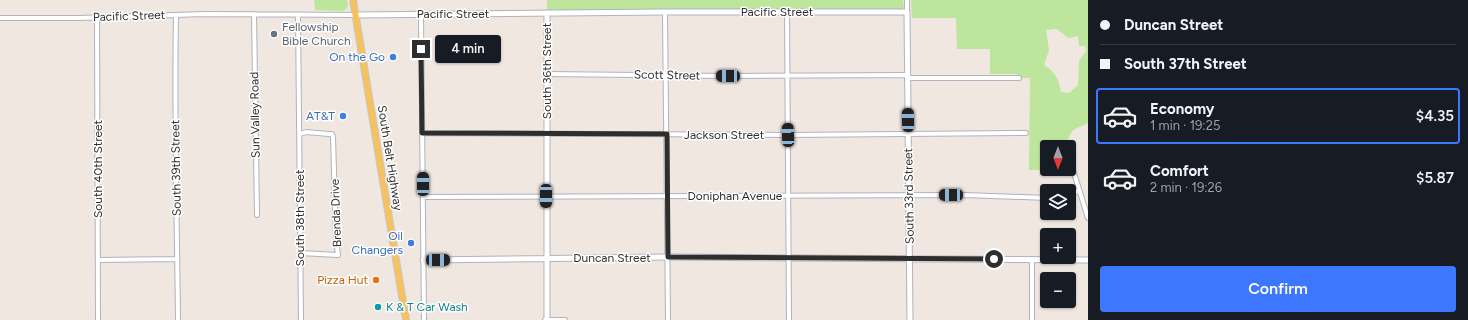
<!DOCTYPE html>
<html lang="en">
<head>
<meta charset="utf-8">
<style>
  body { margin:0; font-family:Figtree,sans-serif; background:#242831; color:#f1f3f6; height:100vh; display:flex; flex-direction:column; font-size:15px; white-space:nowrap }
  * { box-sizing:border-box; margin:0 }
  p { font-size:13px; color:#9ea1a6 }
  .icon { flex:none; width:22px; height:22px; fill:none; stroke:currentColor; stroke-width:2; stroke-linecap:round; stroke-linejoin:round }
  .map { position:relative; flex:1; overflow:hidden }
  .panel { display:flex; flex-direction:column; background:#171b24; width:380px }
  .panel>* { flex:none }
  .hud { display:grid; align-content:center; height:88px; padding:0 12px; background:#171b24 }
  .needle { width:26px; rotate:180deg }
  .controls { position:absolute; left:1040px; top:140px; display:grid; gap:8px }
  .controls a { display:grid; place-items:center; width:36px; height:36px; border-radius:4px; background:#171b24; box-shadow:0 1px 3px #0004; font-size:20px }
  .end { position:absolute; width:18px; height:18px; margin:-9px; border:5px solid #2e2e2e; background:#fff; box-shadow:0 0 0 2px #fff }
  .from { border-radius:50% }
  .bubble { position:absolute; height:28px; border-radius:4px; background:#171b24; box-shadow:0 1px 3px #0004; font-size:13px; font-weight:600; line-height:28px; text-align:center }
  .car { position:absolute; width:12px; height:24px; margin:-12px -6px; border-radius:5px; box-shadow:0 0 3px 1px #0007; background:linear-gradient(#222 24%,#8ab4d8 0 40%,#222 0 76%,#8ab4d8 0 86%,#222 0) }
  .hud b { display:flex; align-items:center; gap:14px; height:38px; font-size:15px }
  .hud b+b { border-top:1px solid #363941 }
  .hud i { width:10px; height:10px; background:#f1f3f6 }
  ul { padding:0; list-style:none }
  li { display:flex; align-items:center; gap:12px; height:56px; margin:0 8px 6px; padding:0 4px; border:2px solid transparent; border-radius:4px }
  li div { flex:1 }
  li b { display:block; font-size:15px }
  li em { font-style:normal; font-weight:600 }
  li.active { border-color:#3d76ff }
  li>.icon { width:36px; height:36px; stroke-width:1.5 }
  .primary-button { display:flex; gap:8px; margin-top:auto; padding:8px 12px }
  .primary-button a { flex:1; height:46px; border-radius:4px; background:#3d76ff; color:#fff; font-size:16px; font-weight:600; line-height:46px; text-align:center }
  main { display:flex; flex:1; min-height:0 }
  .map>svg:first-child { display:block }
  .green { fill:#bde69c; fill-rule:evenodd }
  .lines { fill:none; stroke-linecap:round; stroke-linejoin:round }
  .minor-casing { stroke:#b0b4be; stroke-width:6 }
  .tertiary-casing { stroke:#b0b4be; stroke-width:7 }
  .primary-casing { stroke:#c9c9c9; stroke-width:8 }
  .minor { stroke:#fff; stroke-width:4 }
  .tertiary { stroke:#fff; stroke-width:5 }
  .primary { stroke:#f5c25f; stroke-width:6 }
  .route { stroke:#2e2e2e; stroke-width:5 }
  .worship-dot { fill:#6b7280; stroke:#fff; stroke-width:1.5 }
  .shop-dot { fill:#3f7fe0; stroke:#fff; stroke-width:1.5 }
  .food-dot { fill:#e8710a; stroke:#fff; stroke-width:1.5 }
  .culture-dot { fill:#0f9aa8; stroke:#fff; stroke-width:1.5 }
  .labels { text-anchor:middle; stroke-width:3; stroke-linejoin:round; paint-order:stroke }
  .street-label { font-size:12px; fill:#2e2e2e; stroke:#fff }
  .worship-label { font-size:12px; fill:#5b616d; stroke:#fff; text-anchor:start }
  .shop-label { font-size:12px; fill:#366cbe; stroke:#fff; text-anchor:end }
  .food-label { font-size:12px; fill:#c56008; stroke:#fff; text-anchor:end }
  .culture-label { font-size:12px; fill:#0d838f; stroke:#fff; text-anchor:start }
</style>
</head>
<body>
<main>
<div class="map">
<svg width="1088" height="320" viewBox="0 0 1088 320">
  <rect width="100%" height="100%" fill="#efe7e0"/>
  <path class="green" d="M314,0H347L348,6L345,10L341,11L315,10Z
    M547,0H903L904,7L901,10L547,11Z
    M911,0H1088V123L1073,130L1063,147H1047V164L1041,170H1029L1030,78H1022L1017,74H990V49H957L956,18H912ZM1057,29L1068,38L1078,36L1079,46H1085L1086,51L1079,61L1078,85L1069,93L1061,92C1059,80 1055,71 1044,65L1049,50L1046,30Z"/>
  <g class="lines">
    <g class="minor-casing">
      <path id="minor" d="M665,12L668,320
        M787,12L789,320
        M907,12V0
        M254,14L257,215
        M421,14L424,320
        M176,15C174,117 177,218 178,320
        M298,15L301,320
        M97,17L98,320
        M0,18H79L206,14L355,15
        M546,74L728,76L907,75
        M907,78H1019
        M423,133L788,135L1026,133
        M300,134L306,132L329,134H332L333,137L336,239L338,255L300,253
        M1069,157L1088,218
        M1069,194L1079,191
        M423,197L965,195L1047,198
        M1032,259V320
        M98,260L177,259
        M545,320H565"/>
    </g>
    <g class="tertiary-casing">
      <path id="tertiary" d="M547,13V320
        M355,15L665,12H907L910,320
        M423,260L668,257L1088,260"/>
    </g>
    <g class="primary-casing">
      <path id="primary" d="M353,0L406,320"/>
    </g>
    <use href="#minor" class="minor"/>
    <use href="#tertiary" class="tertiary"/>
    <use href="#primary" class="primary"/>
  </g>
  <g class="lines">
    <path class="route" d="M421,49L422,133L667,134L668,257L994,259"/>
  </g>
  <circle class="worship-dot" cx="274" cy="34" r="4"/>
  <g class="shop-dot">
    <circle cx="393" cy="57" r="4"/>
    <circle cx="343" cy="116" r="4"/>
    <circle cx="411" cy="243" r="4"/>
  </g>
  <circle class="food-dot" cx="376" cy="280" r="4"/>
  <circle class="culture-dot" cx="378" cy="307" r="4"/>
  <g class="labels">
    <g class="street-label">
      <text x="777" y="16">Pacific Street</text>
      <text x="453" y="18">Pacific Street</text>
      <text transform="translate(129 16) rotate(-2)" y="4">Pacific Street</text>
      <text transform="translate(547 71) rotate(-90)" y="4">South 36th Street</text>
      <text transform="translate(667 75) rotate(1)" y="4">Scott Street</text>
      <text transform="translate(255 115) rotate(-91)" y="4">Sun Valley Road</text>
      <text x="724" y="139">Jackson Street</text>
      <text transform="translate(390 158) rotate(81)" y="4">South Belt Highway</text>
      <text transform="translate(176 168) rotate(-91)" y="4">South 39th Street</text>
      <text transform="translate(98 169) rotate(-90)" y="4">South 40th Street</text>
      <text x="735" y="200">Doniphan Avenue</text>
      <text transform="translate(909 196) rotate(-91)" y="4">South 33rd Street</text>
      <text transform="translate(336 213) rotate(-92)" y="4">Brenda Drive</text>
      <text transform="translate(300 218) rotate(-90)" y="4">South 38th Street</text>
      <text x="612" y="262">Duncan Street</text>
    </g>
    <g class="worship-label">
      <text x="282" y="31">Fellowship<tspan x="282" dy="14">Bible Church</tspan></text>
    </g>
    <g class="shop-label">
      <text x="385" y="61">On the Go</text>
      <text x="335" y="120">AT&amp;T</text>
      <text x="403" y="240">Oil<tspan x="403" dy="14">Changers</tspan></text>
    </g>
    <g class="food-label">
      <text x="368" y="284">Pizza Hut</text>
    </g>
    <g class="culture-label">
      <text x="386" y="311">K &amp; T Car Wash</text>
    </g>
  </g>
</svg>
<div class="controls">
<a><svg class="needle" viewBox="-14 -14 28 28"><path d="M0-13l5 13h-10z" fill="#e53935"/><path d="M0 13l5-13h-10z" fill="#9ea1a6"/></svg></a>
<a><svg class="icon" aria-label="layers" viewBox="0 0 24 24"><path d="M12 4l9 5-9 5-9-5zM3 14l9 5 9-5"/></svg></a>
<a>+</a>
<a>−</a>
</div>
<i class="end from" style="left:994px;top:259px"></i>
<i class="end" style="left:421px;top:49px"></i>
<div class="bubble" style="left:435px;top:35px;width:66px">4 min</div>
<i class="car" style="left:728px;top:76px;rotate:271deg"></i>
<i class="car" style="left:908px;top:120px;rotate:359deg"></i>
<i class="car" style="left:788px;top:135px;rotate:358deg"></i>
<i class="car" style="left:423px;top:184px;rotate:0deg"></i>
<i class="car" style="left:951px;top:195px;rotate:270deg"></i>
<i class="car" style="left:546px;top:196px;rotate:180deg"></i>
<i class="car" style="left:438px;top:260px;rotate:90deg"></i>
</div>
<section class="panel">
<div class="hud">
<b><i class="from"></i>Duncan Street</b>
<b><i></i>South 37th Street</b>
</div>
<ul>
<li class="active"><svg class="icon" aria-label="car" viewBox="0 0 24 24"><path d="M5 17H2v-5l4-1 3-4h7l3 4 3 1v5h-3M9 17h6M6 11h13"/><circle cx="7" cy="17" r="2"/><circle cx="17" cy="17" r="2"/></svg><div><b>Economy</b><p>1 min · 19:25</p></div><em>$4.35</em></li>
<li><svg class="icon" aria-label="car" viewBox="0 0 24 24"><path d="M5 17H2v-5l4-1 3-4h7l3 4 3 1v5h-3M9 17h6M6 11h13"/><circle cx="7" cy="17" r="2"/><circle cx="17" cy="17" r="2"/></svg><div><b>Comfort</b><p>2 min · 19:26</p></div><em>$5.87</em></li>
</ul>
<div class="primary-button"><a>Confirm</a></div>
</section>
</main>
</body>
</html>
